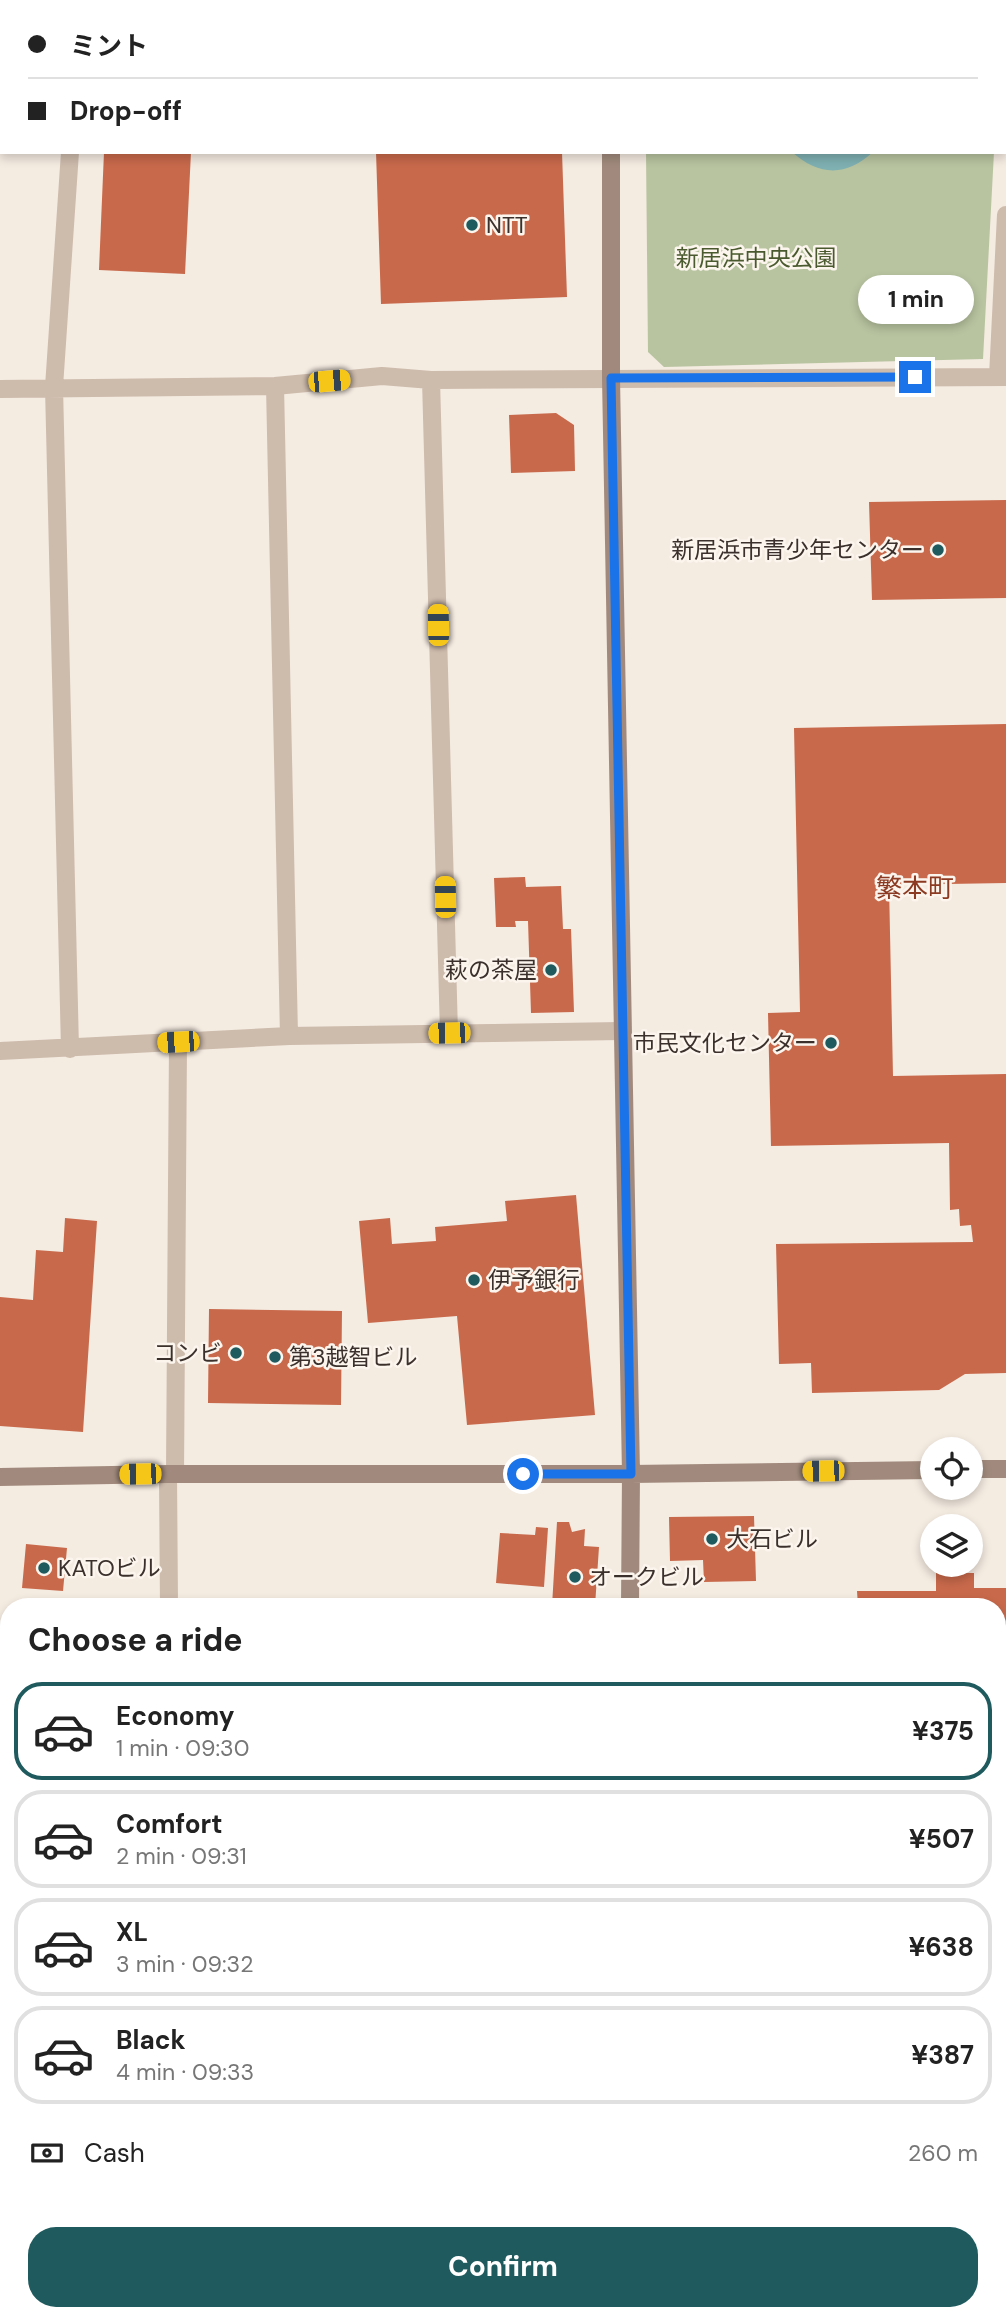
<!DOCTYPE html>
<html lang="en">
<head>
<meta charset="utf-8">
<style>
  body { margin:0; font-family:"DM Sans","Noto Sans JP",sans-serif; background:#f2f2f2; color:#222; height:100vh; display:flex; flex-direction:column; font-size:26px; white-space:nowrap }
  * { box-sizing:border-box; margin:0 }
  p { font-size:23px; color:#767676 }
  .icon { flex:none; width:38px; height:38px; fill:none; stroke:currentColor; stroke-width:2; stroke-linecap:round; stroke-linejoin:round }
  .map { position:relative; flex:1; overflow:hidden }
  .sheet { position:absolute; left:0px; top:1598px; width:1006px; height:723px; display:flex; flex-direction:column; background:#fff; border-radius:28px 28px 0 0; box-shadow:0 4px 10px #0003 }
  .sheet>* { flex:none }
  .hud { position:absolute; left:0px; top:0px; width:1006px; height:154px; box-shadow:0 4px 10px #0003; display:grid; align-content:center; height:154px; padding:0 28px; background:#fff }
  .buttons { position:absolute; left:920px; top:1437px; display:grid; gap:14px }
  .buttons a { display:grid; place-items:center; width:63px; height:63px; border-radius:50%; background:#fff; box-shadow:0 4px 10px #0003; font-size:35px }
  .end { position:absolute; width:32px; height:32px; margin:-16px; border:9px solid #1a73e8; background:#fff; box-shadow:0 0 0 4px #fff }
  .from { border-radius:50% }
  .bubble { position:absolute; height:49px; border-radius:24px; background:#fff; box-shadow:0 4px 10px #0003; font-size:23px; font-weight:700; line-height:49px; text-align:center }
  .car { position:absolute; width:21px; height:42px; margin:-21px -10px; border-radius:9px; box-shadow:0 0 5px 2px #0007; background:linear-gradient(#f5c518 24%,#345 0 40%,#f5c518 0 76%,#345 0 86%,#f5c518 0) }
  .hud b { display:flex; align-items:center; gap:24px; height:66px; font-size:26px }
  .hud b+b { border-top:2px solid #e0e0e0 }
  .hud i { width:18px; height:18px; background:#222 }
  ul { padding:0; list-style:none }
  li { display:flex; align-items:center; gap:21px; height:98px; margin:0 14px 10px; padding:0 14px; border:4px solid #e0e0e0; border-radius:28px }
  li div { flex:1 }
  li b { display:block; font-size:26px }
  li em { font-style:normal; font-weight:700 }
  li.current { border-color:#1f5a5e }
  li>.icon { width:63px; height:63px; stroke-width:1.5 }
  h2 { padding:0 28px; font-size:32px; line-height:84px }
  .pay { display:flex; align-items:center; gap:18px; height:77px; padding:0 28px; font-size:26px }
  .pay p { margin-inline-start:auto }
  .primary-button { display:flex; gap:14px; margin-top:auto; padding:14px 28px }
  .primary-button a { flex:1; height:80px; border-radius:28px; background:#1f5a5e; color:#fff; font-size:28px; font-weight:700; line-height:80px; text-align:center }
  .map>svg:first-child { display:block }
  .green { fill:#b8c4a0 }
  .water { fill:#7fb0b2 }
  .building { fill:#c8694b }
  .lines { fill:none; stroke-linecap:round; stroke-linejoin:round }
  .street { stroke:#cdbbac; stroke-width:18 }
  .secondary { stroke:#a18a7d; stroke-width:18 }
  .route { stroke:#1a73e8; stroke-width:9 }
  .poi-dot { fill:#1f5a5e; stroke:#fbf5ee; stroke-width:2.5 }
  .labels { text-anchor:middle; stroke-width:5; stroke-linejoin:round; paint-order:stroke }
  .poi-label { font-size:23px; fill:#3b302b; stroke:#fbf5ee; text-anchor:start }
  .park-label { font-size:23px; fill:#4a5a2e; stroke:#fbf5ee }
  .quarter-label { font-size:26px; fill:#8c3b22; stroke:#fbf5ee }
</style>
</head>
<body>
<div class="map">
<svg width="1006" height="2320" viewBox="0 0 1006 2320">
  <rect width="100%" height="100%" fill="#f4ebe1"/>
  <path class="green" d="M644,0H1002L644,2Z
    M646,152H994L983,359L664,367L648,352Z"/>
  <path class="water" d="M792,152H873C846,177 819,176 792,152Z"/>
  <path class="building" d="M104,152H191L185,274L99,270Z
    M376,152H562L567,297L381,304Z
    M556,413L574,425L575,471L511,473L509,415Z
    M1006,500V598L872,600L869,502Z
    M1006,724V883L889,885L893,1076L1006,1074V1373L965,1374L939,1390L812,1393L811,1363L779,1364L776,1244L973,1242L971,1225L960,1226L959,1209L950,1210L949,1143L771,1146L768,1013L800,1012L794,728Z
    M525,877L526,887L561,886L563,929H571L574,1012L531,1013L528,921H515L516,927H496L494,878Z
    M576,1195L595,1415L467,1425L457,1316L368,1323L359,1221L390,1218L392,1244L436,1241L435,1227L507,1221L505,1201Z
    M65,1218L97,1221L83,1432L0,1426V1297L33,1300L36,1250L63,1252Z
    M209,1309L342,1311L341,1405L208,1403Z
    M754,1516L756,1581L704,1582L703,1560L670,1561L669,1517Z
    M557,1522H569L572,1532L585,1529L584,1546L599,1547L595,1606H552Z
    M536,1527L548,1528L544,1587L496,1583L500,1533L535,1535Z
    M26,1544L67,1548L63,1591L22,1588Z
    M936,1573H974V1588H1006V1688H998V1606H858L857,1591H936Z
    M998,1815L1006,1816V1863L998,1862Z
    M716,2312H784V2320H716Z"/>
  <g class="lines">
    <path class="street" d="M80,2V0
      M998,377L1006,215
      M431,380L449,1033
      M275,386L289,1036
      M0,389L275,386L382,376L431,380L1006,377
      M70,1049L54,387L70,152
      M0,1051L289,1036L621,1031
      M168,1474L169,1606
      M175,1474L178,1042
      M0,1654H9
      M998,1733H1006
      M998,2246H1006
      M0,2259H9
      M149,2320V2312"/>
    <path class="secondary" d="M610,0V2
      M611,152V378L631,1474L630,1606
      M971,1469H1006
      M0,1477L168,1474H631L933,1470
      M643,2312V2320"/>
  </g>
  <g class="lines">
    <path class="route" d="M523,1474H631L611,378L915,377"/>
  </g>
  <g class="poi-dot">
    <circle cx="472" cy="225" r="7"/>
    <circle cx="938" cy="550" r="7"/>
    <circle cx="551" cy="970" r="7"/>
    <circle cx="831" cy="1043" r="7"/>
    <circle cx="474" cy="1280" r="7"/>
    <circle cx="236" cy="1353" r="7"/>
    <circle cx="275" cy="1357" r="7"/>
    <circle cx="712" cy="1539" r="7"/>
    <circle cx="44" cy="1568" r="7"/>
    <circle cx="575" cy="1577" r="7"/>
  </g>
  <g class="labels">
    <g class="poi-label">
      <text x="486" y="233">NTT</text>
      <text x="924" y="558" text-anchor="end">新居浜市青少年センター</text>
      <text x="537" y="978" text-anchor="end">萩の茶屋</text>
      <text x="817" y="1051" text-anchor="end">市民文化センター</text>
      <text x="488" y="1288">伊予銀行</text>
      <text x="222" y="1361" text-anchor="end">コンビ</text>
      <text x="289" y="1365">第3越智ビル</text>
      <text x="726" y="1547">大石ビル</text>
      <text x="58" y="1576">KATOビル</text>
      <text x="589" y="1585">オークビル</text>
    </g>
    <g class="park-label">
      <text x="756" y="266">新居浜中央公園</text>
    </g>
    <g class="quarter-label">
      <text x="915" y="897">繁本町</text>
    </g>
  </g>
</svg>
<div class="buttons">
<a><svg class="icon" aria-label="locate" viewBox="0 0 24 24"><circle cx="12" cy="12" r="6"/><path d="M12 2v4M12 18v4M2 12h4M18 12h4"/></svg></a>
<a><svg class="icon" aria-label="layers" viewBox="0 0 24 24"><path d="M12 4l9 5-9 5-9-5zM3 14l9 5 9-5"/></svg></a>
</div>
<i class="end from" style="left:523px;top:1474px"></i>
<i class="end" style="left:915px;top:377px"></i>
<div class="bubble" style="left:858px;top:275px;width:116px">1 min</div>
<i class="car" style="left:329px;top:381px;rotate:85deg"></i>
<i class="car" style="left:438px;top:625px;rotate:359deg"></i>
<i class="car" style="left:445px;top:897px;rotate:359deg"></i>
<i class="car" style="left:449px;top:1033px;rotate:269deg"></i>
<i class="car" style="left:178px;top:1042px;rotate:267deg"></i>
<i class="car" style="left:823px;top:1471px;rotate:269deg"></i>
<i class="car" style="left:140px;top:1474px;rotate:269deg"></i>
<div class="hud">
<b><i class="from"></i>ミント</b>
<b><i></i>Drop-off</b>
</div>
<section class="sheet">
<h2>Choose a ride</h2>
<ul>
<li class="current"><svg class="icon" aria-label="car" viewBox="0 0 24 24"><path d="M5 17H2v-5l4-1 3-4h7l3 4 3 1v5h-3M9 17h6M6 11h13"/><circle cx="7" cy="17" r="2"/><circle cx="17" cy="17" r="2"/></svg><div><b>Economy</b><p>1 min · 09:30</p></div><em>¥375</em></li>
<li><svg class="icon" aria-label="car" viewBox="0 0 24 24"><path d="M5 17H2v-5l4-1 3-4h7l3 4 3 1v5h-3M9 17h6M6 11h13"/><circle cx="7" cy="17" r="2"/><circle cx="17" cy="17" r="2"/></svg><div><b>Comfort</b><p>2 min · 09:31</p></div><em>¥507</em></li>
<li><svg class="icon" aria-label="car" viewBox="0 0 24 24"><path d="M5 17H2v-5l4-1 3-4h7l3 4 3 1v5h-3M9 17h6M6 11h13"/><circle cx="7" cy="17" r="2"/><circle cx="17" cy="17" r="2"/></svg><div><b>XL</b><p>3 min · 09:32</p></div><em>¥638</em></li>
<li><svg class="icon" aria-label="car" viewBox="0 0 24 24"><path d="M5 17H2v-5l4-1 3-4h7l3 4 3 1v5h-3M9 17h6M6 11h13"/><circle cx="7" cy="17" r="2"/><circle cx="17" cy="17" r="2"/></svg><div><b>Black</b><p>4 min · 09:33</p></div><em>¥387</em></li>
</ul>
<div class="pay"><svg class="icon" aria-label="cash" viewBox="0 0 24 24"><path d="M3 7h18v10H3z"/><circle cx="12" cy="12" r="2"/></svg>Cash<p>260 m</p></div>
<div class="primary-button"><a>Confirm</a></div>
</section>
</div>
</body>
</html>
